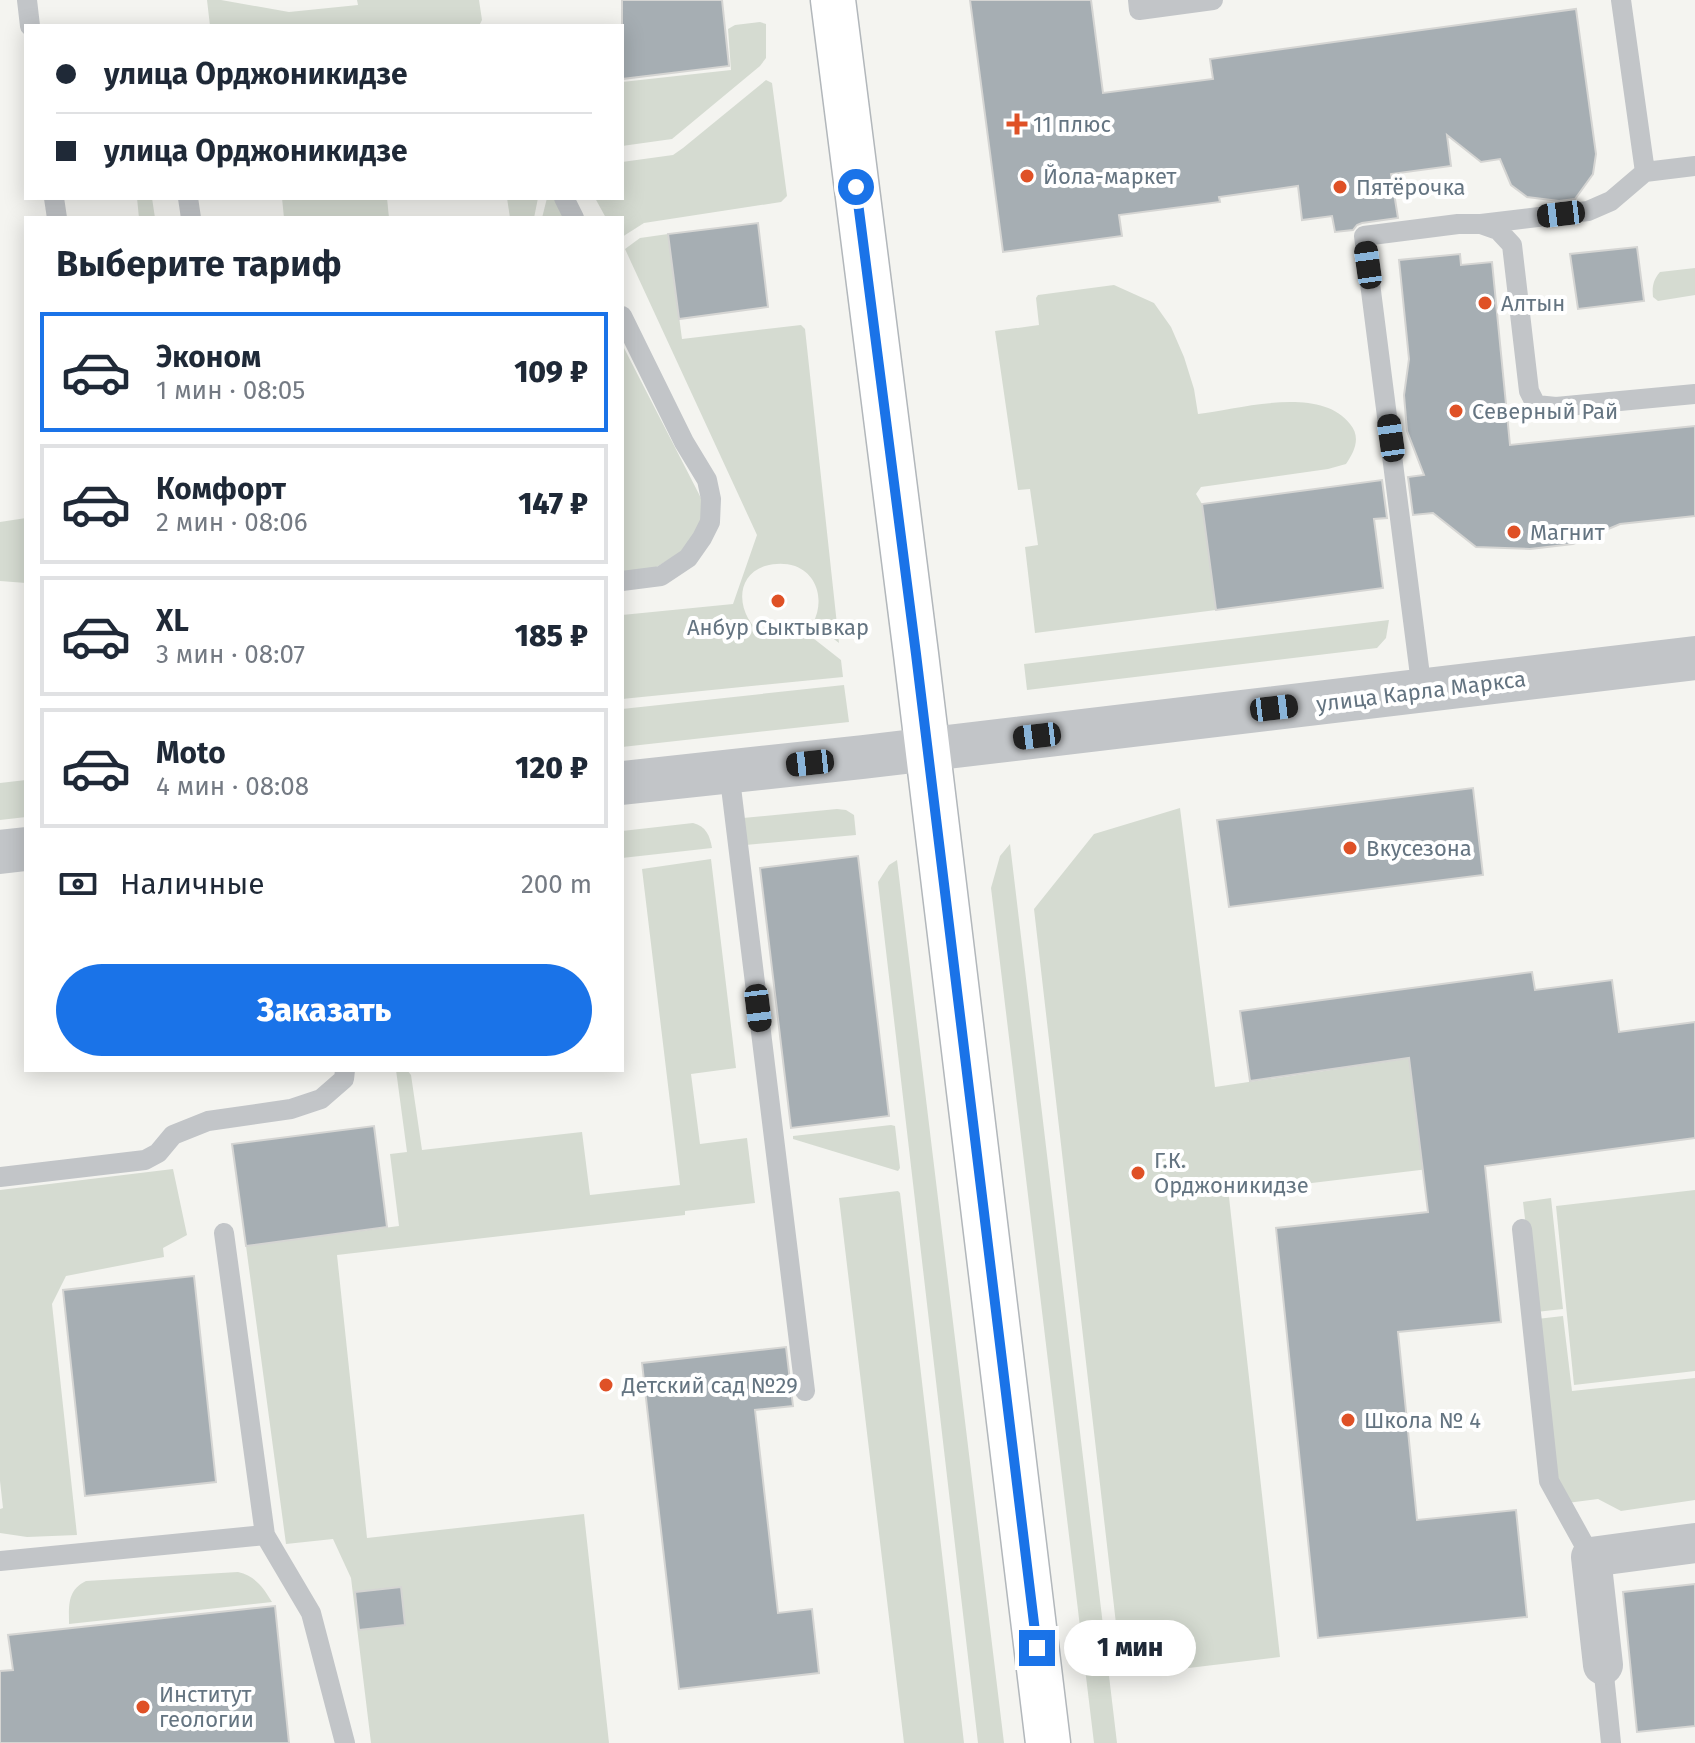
<!DOCTYPE html>
<html lang="ru">
<head>
<meta charset="utf-8">
<style>
  body { margin:0; font-family:"Fira Sans",sans-serif; background:#f6f6f7; color:#1f2937; height:100vh; display:flex; flex-direction:column; font-size:30px; white-space:nowrap }
  * { box-sizing:border-box; margin:0 }
  p { font-size:26px; color:#747a83 }
  .icon { flex:none; width:44px; height:44px; fill:none; stroke:currentColor; stroke-width:2; stroke-linecap:round; stroke-linejoin:round }
  .map { position:relative; flex:1; overflow:hidden }
  .details { position:absolute; left:24px; top:216px; width:600px; height:856px; display:flex; flex-direction:column; background:#fff; border-radius:0px; box-shadow:0 4px 20px #0003 }
  .details>* { flex:none }
  .hud { position:absolute; left:24px; top:24px; width:600px; height:176px; border-radius:0px; box-shadow:0 4px 20px #0003; display:grid; align-content:center; height:176px; padding:0 32px; background:#fff }
  .end { position:absolute; width:36px; height:36px; margin:-18px; border:10px solid #1a73e8; background:#fff; box-shadow:0 0 0 4px #fff }
  .from { border-radius:50% }
  .bubble { position:absolute; height:56px; border-radius:28px; background:#fff; box-shadow:0 4px 20px #0003; font-size:26px; font-weight:800; line-height:56px; text-align:center }
  .car { position:absolute; width:24px; height:48px; margin:-24px -12px; border-radius:10px; box-shadow:0 0 6px 2px #0007; background:linear-gradient(#222 24%,#8ab4d8 0 40%,#222 0 76%,#8ab4d8 0 86%,#222 0) }
  .hud b { display:flex; align-items:center; gap:28px; height:76px; font-size:30px }
  .hud b+b { border-top:2px solid #e0e1e3 }
  .hud i { width:20px; height:20px; background:#1f2937 }
  ul { padding:0; list-style:none }
  li { display:flex; align-items:center; gap:24px; height:120px; margin:0 16px 12px; padding:0 16px; border:4px solid #e0e1e3; border-radius:0px }
  li div { flex:1 }
  li b { display:block; font-size:30px }
  li em { font-style:normal; font-weight:800 }
  li.active { border-color:#1a73e8 }
  li>.icon { width:72px; height:72px; stroke-width:1.5 }
  h2 { padding:0 32px; font-size:36px; line-height:96px }
  .pay { display:flex; align-items:center; gap:20px; height:88px; padding:0 32px; font-size:30px }
  .pay p { margin-inline-start:auto }
  .button { display:flex; gap:16px; margin-top:auto; padding:16px 32px }
  .button a { flex:1; height:92px; border-radius:48px; background:#1a73e8; color:#fff; font-size:32px; font-weight:800; line-height:92px; text-align:center }
  .map>svg:first-child { display:block }
  .green { fill:#d5dbd1 }
  .building { fill:#a6aeb3; stroke:#d5d5d3; stroke-width:2 }
  .lines { fill:none; stroke-linecap:round; stroke-linejoin:round }
  .secondary-casing { stroke:#b2b7bb; stroke-width:47 }
  .service { stroke:#c2c5c8; stroke-width:20 }
  .minor { stroke:#c2c5c8; stroke-width:40 }
  .tertiary { stroke:#c2c5c8; stroke-width:44 }
  .secondary { stroke:#fff; stroke-width:44 }
  .route { stroke:#1a73e8; stroke-width:10 }
  .poi-dot { fill:#df5126; stroke:#fff; stroke-width:3 }
  .labels { text-anchor:middle; stroke-width:8; stroke-linejoin:round; paint-order:stroke }
  .poi-label { font-size:22px; fill:#647481; stroke:#fff; text-anchor:start }
  .street-label { font-size:22px; fill:#647481; stroke:#fff }
</style>
</head>
<body>
<div class="map">
<svg width="1695" height="1743" viewBox="0 0 1695 1743">
  <rect width="100%" height="100%" fill="#f4f4f0"/>
  <path class="green" d="M207,0H221L289,12L358,5L357,0H479L482,20L479,26H210Z
    M760,22L766,24V58L760,66L672,139L622,146V82L731,70L728,29L735,25Z
    M766,80L772,83L787,196L781,202L644,223L622,237V218H606L595,198H622V162L673,155L683,148Z
    M137,198H152L155,218H139Z
    M282,198H387L389,218H284Z
    M507,198H538L534,218H510Z
    M547,198H559L569,218H542Z
    M668,234L682,339L801,325L805,329L839,643L813,623C824,603 819,575 795,566C785,563 776,563 765,566C715,583 756,665 804,631L841,660L843,677L622,699V615L733,604L757,535L625,249L640,238Z
    M1695,268V295L1658,301L1653,297C1652,287 1653,280 1660,272Z
    M1114,285L1154,303L1171,327L1184,357L1194,389L1198,414C1239,409 1320,385 1350,424C1361,437 1355,451 1346,464L1328,469L1201,487L1196,494L1202,504L1216,610L1035,633L1025,547L1038,545L1030,489L1018,490L995,331L1039,325L1036,298L1038,295Z
    M622,348H624L702,500V519L695,533L681,552L655,568L622,573Z
    M26,518V583L0,581V522Z
    M1389,620L1386,638L1377,648L1027,690L1024,664Z
    M844,685L849,722L622,747V709Z
    M26,780V817L0,820V783Z
    M1180,808L1215,1087L1500,1045L1512,1159L1244,1191L1243,1186L1228,1188L1280,1657L1122,1676L1034,909L1094,834Z
    M837,809L846,810L854,815L856,835L735,846L743,818Z
    M693,823C706,826 710,836 712,848L622,858V831Z
    M1010,844L1117,1743H1094L991,888L1000,856Z
    M711,859L736,1068L691,1074L700,1144L747,1138L755,1203L685,1211V1215L337,1255L367,1538L584,1514L609,1743H371L351,1578L333,1539L286,1544L246,1246L399,1226L390,1154L407,1152L396,1070H407L411,1075L422,1150L582,1132L590,1195L680,1185L642,869Z
    M897,860L1004,1743H978L878,882L889,865Z
    M891,1125L895,1126L900,1168L898,1171L793,1139V1136Z
    M173,1169L187,1235L163,1248L164,1257L66,1276L52,1304L77,1535L27,1537L0,1533V1509L3,1508L0,1481V1190Z
    M1695,1190V1371L1574,1385L1556,1206Z
    M898,1191L900,1193L964,1743H904L839,1198Z
    M1551,1198L1563,1309L1536,1312L1523,1202Z
    M1563,1316L1572,1391L1695,1378V1500L1621,1511L1598,1499L1567,1503L1554,1478L1537,1319Z
    M238,1572C255,1576 263,1587 272,1602L69,1624C69,1606 67,1590 86,1581Z"/>
  <path class="building" d="M622,0H722L729,66L622,79Z
    M970,0H1091L1103,93L1213,79L1210,59L1576,9L1596,154L1593,174L1575,199L1559,201L1527,197L1511,185L1500,159L1481,162L1447,135L1451,166L1391,174L1398,218L1362,223L1357,225L1353,230L1335,232L1332,216L1302,220L1298,186L1219,197L1220,202L1119,215L1122,236L1003,252Z
    M758,223L768,307L679,319L668,234Z
    M1637,247L1644,301L1578,309L1570,254Z
    M1460,254L1461,265L1492,262L1510,445L1695,426V516L1620,524L1573,544L1530,549L1476,547L1433,513L1413,515L1408,477L1424,475L1407,431L1404,395L1409,359L1399,260Z
    M1382,480L1387,518L1374,519L1383,588L1216,610L1202,504Z
    M1473,788L1483,875L1229,907L1217,820Z
    M858,856L889,1116L791,1128L760,868Z
    M1532,972L1535,990L1612,980L1619,1032L1695,1022V1138L1485,1166L1501,1322L1398,1332L1417,1520L1516,1510L1527,1617L1318,1638L1276,1228L1428,1212L1409,1058L1250,1081L1240,1011Z
    M374,1126L387,1227L246,1246L232,1144Z
    M194,1276L216,1482L85,1496L63,1290Z
    M786,1347L793,1406L755,1410L778,1613L812,1609L819,1673L679,1689L642,1363Z
    M1695,1584V1726L1637,1732L1623,1592Z
    M401,1587L405,1625L359,1630L355,1592Z
    M275,1606L289,1743H0V1671L13,1670L8,1635Z"/>
  <g class="lines">
    <g class="secondary-casing">
      <path id="secondary" d="M833,0L916,654L1048,1743"/>
    </g>
    <path class="service" d="M27,0L30,26
      M1138,0L1139,10L1213,0
      M1621,0L1645,172
      M54,198L57,218
      M188,198L191,218
      M564,198L574,218
      M1481,224L1588,211L1611,201L1645,172L1695,166
      M622,316L684,442L707,480L711,499L710,522L702,538L688,558L661,576L622,581
      M1422,691L1364,236L1458,224H1481L1498,230L1512,245L1529,391L1536,405L1556,407L1695,394
      M729,771L805,1391
      M0,1177L145,1160L158,1153L173,1135L208,1121L291,1109L321,1099L344,1079L345,1070
      M1522,1229L1549,1481L1591,1557
      M265,1535L311,1613L345,1743
      M0,1561L265,1535L224,1233
      M1603,1665L1611,1743"/>
    <path class="minor" d="M1603,1665L1591,1557L1695,1543"/>
    <path class="tertiary" d="M622,783L863,757L1695,658
      M0,852L26,849"/>
    <use href="#secondary" class="secondary"/>
  </g>
  <g class="lines">
    <path class="route" d="M856,187L916,654L1037,1648"/>
  </g>
  <g class="poi-dot">
    <path d="M1013 112h8v8h8v8h-8v8h-8v-8h-8v-8h8z"/>
    <circle cx="1027" cy="176" r="8"/>
    <circle cx="1340" cy="187" r="8"/>
    <circle cx="1485" cy="303" r="8"/>
    <circle cx="1456" cy="411" r="8"/>
    <circle cx="1514" cy="532" r="8"/>
    <circle cx="778" cy="601" r="8"/>
    <circle cx="1350" cy="848" r="8"/>
    <circle cx="1138" cy="1173" r="8"/>
    <circle cx="606" cy="1385" r="8"/>
    <circle cx="1348" cy="1420" r="8"/>
    <circle cx="143" cy="1707" r="8"/>
  </g>
  <g class="labels">
    <g class="poi-label">
      <text x="1033" y="132">11 плюс</text>
      <text x="1043" y="184">Йола-маркет</text>
      <text x="1356" y="195">Пятёрочка</text>
      <text x="1501" y="311">Алтын</text>
      <text x="1472" y="419">Северный Рай</text>
      <text x="1530" y="540">Магнит</text>
      <text x="778" y="635" text-anchor="middle">Анбур Сыктывкар</text>
      <text x="1366" y="856">Вкусезона</text>
      <text x="1154" y="1168">Г.К.<tspan x="1154" dy="25">Орджоникидзе</tspan></text>
      <text x="622" y="1393">Детский сад №29</text>
      <text x="1364" y="1428">Школа № 4</text>
      <text x="159" y="1702">Институт<tspan x="159" dy="25">геологии</tspan></text>
    </g>
    <g class="street-label">
      <text transform="translate(1421 691) rotate(-7)" y="8">улица Карла Маркса</text>
    </g>
  </g>
</svg>
<i class="end from" style="left:856px;top:187px"></i>
<i class="end" style="left:1037px;top:1648px"></i>
<div class="bubble" style="left:1064px;top:1620px;width:132px">1 мин</div>
<i class="car" style="left:1561px;top:214px;rotate:263deg"></i>
<i class="car" style="left:1368px;top:265px;rotate:352deg"></i>
<i class="car" style="left:1391px;top:438px;rotate:352deg"></i>
<i class="car" style="left:1274px;top:708px;rotate:83deg"></i>
<i class="car" style="left:1037px;top:736px;rotate:263deg"></i>
<i class="car" style="left:810px;top:763px;rotate:264deg"></i>
<i class="car" style="left:758px;top:1008px;rotate:173deg"></i>
<div class="hud">
<b><i class="from"></i>улица Орджоникидзе</b>
<b><i></i>улица Орджоникидзе</b>
</div>
<section class="details">
<h2>Выберите тариф</h2>
<ul>
<li class="active"><svg class="icon" aria-label="car" viewBox="0 0 24 24"><path d="M5 17H2v-5l4-1 3-4h7l3 4 3 1v5h-3M9 17h6M6 11h13"/><circle cx="7" cy="17" r="2"/><circle cx="17" cy="17" r="2"/></svg><div><b>Эконом</b><p>1 мин · 08:05</p></div><em>109 ₽</em></li>
<li><svg class="icon" aria-label="car" viewBox="0 0 24 24"><path d="M5 17H2v-5l4-1 3-4h7l3 4 3 1v5h-3M9 17h6M6 11h13"/><circle cx="7" cy="17" r="2"/><circle cx="17" cy="17" r="2"/></svg><div><b>Комфорт</b><p>2 мин · 08:06</p></div><em>147 ₽</em></li>
<li><svg class="icon" aria-label="car" viewBox="0 0 24 24"><path d="M5 17H2v-5l4-1 3-4h7l3 4 3 1v5h-3M9 17h6M6 11h13"/><circle cx="7" cy="17" r="2"/><circle cx="17" cy="17" r="2"/></svg><div><b>XL</b><p>3 мин · 08:07</p></div><em>185 ₽</em></li>
<li><svg class="icon" aria-label="car" viewBox="0 0 24 24"><path d="M5 17H2v-5l4-1 3-4h7l3 4 3 1v5h-3M9 17h6M6 11h13"/><circle cx="7" cy="17" r="2"/><circle cx="17" cy="17" r="2"/></svg><div><b>Moto</b><p>4 мин · 08:08</p></div><em>120 ₽</em></li>
</ul>
<div class="pay"><svg class="icon" aria-label="cash" viewBox="0 0 24 24"><path d="M3 7h18v10H3z"/><circle cx="12" cy="12" r="2"/></svg>Наличные<p>200 m</p></div>
<div class="button"><a>Заказать</a></div>
</section>
</div>
</body>
</html>
